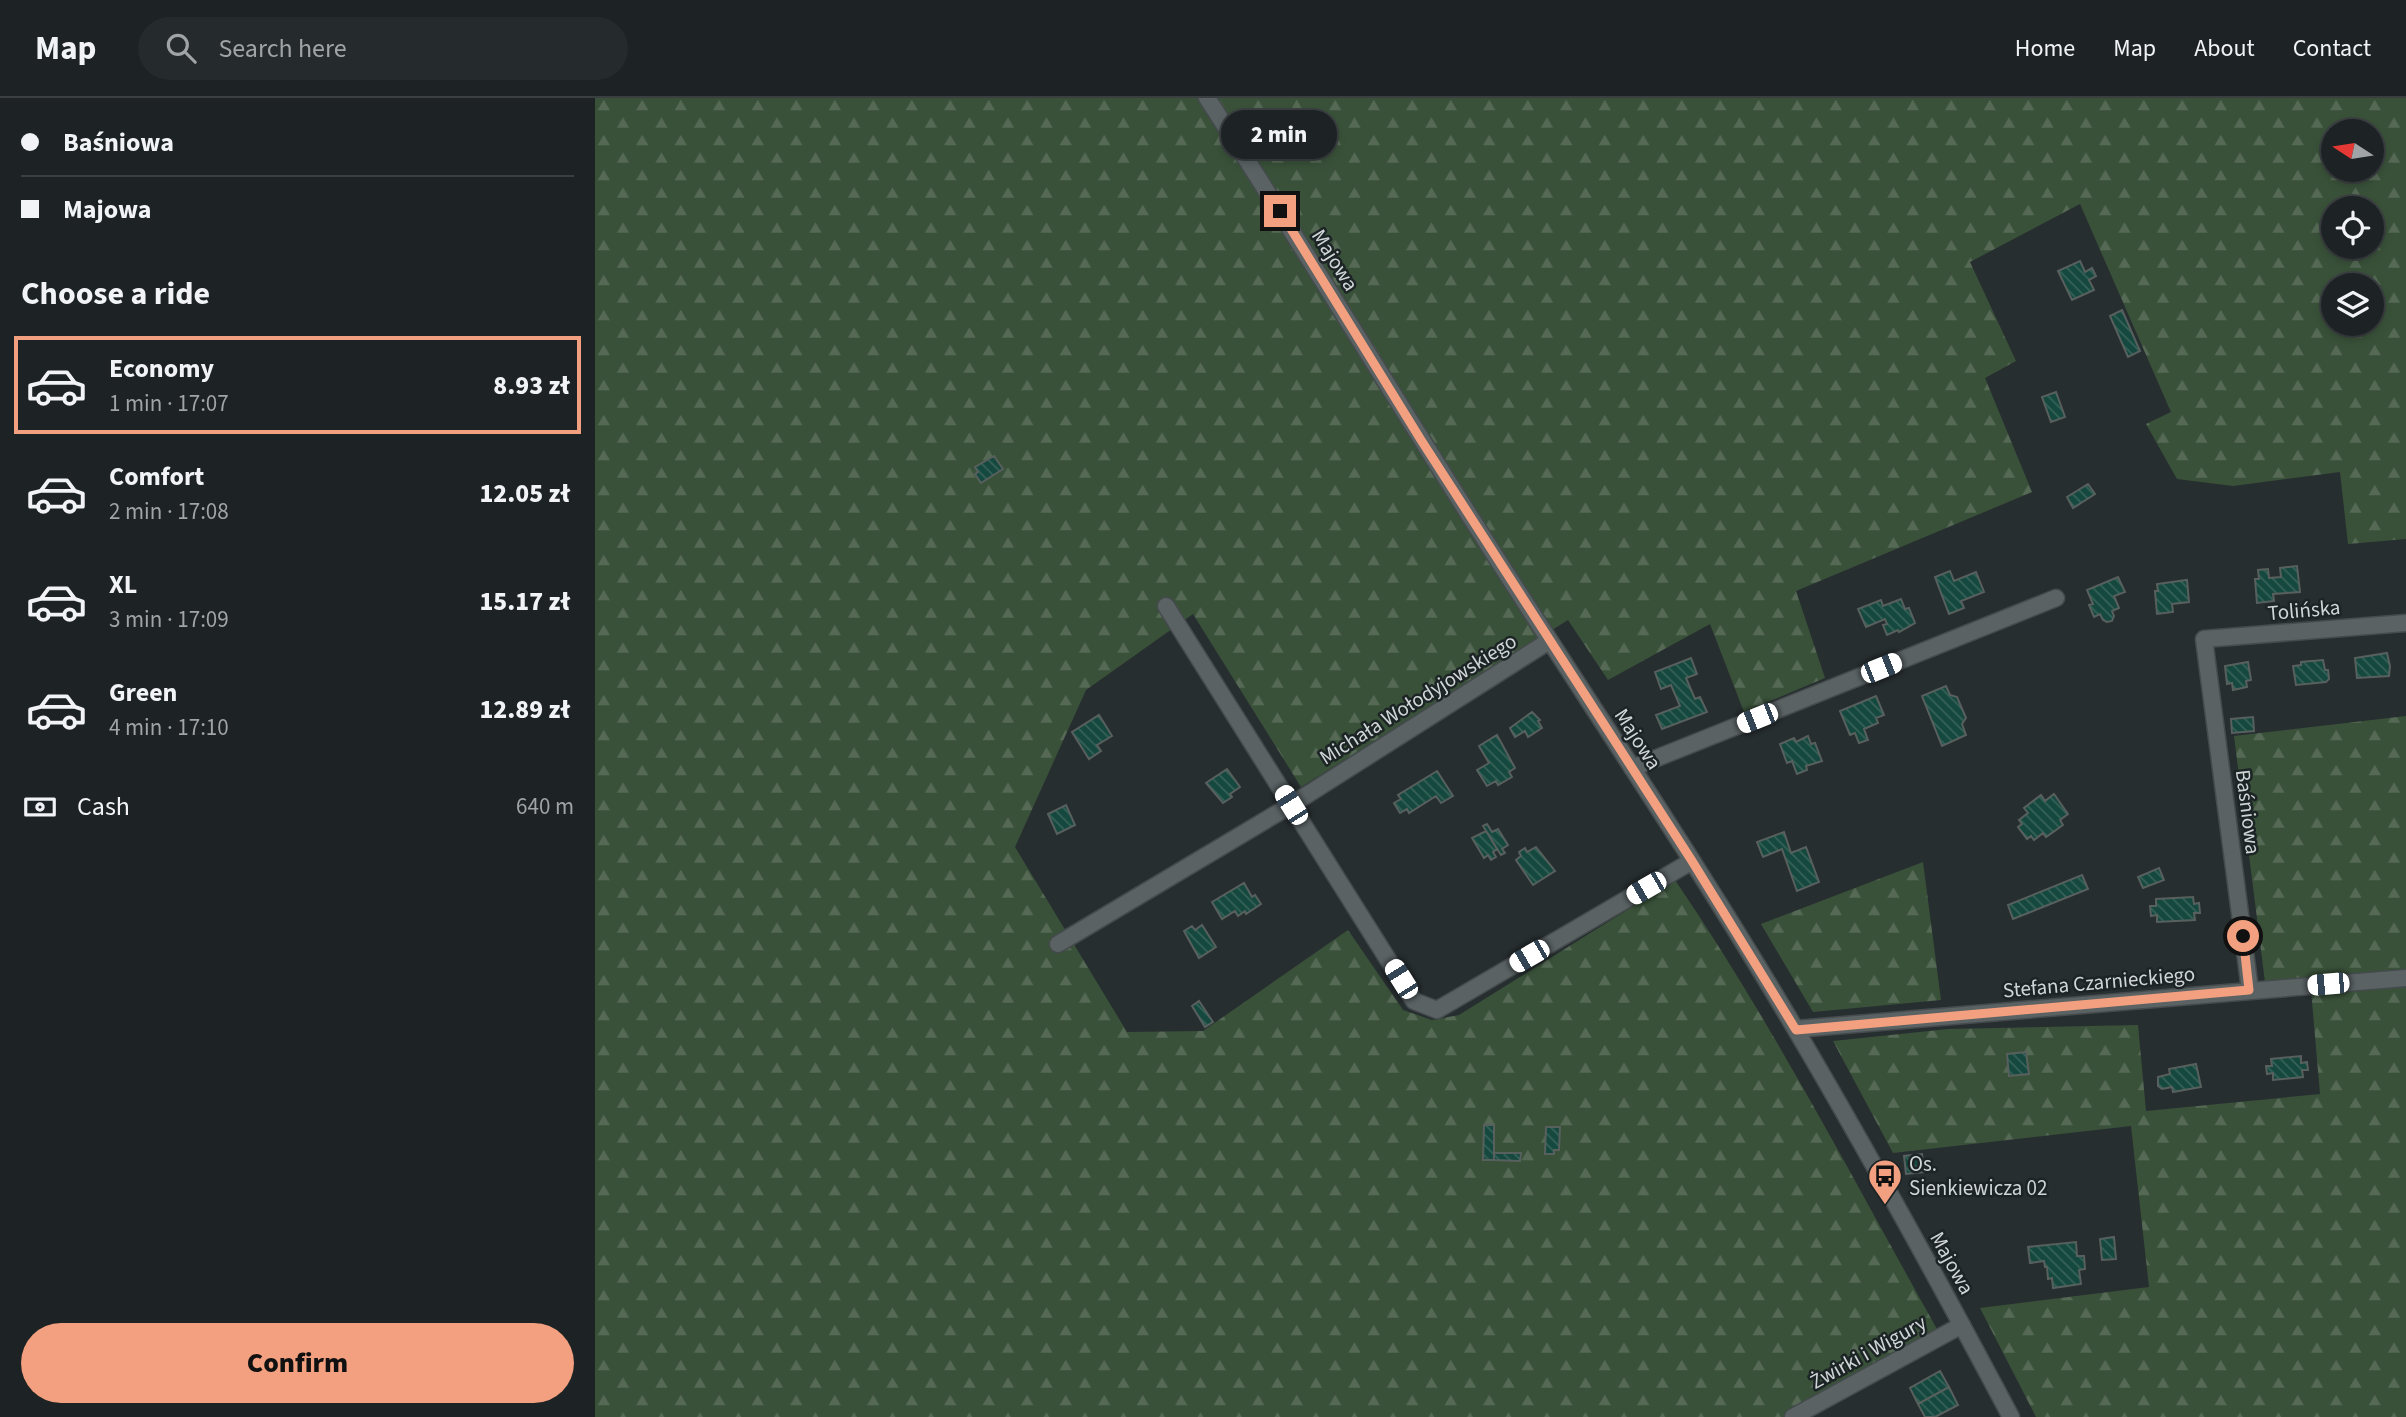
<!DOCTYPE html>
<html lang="en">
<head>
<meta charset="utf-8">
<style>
  body { margin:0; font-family:"Source Sans 3",sans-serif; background:#252a2c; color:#f1f3f6; height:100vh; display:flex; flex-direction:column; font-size:26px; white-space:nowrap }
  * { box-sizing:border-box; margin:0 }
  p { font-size:23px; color:#a0a4a6 }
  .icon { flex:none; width:38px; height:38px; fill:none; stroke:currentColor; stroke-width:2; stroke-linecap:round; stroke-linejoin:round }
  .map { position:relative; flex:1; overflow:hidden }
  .sheet { display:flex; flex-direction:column; background:#1d2224; width:595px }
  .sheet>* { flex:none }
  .guide { display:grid; align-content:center; height:154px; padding:0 21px; background:#1d2224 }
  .needle { width:46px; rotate:282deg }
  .tools { position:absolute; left:1726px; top:21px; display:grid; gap:14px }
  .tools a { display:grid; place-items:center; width:63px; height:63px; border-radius:50%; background:#1d2224; box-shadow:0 4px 10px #0003,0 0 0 2px #3b3f41; font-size:35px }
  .end { position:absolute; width:32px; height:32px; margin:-16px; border:9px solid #f2a07f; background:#111; box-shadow:0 0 0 4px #111 }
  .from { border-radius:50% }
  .bubble { position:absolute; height:49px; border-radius:24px; background:#1d2224; box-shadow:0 4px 10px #0003,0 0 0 2px #3b3f41; font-size:23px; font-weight:800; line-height:49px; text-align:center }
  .car { position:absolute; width:21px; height:42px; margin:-21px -10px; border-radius:9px; box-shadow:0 0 5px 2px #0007; background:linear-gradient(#fff 24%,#345 0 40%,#fff 0 76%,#345 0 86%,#fff 0) }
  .guide b { display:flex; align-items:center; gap:24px; height:66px; font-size:26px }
  .guide b+b { border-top:2px solid #3b3f41 }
  .guide i { width:18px; height:18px; background:#f1f3f6 }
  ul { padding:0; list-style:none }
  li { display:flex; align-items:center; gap:21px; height:98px; margin:0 14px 10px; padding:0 7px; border:4px solid transparent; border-radius:0px }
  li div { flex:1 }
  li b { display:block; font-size:26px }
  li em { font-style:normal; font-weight:800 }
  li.selected { border-color:#f2a07f }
  li>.icon { width:63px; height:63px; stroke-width:1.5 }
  h2 { padding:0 21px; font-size:32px; line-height:84px }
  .pay { display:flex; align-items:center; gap:18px; height:77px; padding:0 21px; font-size:26px }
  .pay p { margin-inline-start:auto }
  .button { display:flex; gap:14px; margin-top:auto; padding:14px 21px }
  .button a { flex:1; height:80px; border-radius:42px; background:#f2a07f; color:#111; font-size:28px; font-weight:800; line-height:80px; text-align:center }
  header { display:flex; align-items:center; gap:42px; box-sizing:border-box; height:98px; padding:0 35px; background:#1d2224; border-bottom:2px solid #3b3f41 }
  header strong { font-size:33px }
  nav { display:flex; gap:38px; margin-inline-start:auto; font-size:24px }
  .search { width:490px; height:63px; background:#252a2c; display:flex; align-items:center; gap:18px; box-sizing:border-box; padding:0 24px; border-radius:38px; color:#a0a4a6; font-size:26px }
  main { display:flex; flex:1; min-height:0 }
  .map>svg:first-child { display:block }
  .forest { fill:url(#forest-firs); fill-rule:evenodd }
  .building { fill:url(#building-back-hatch); stroke:#58605e; stroke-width:2 }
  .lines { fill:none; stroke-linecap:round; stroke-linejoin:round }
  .minor-casing { stroke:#454b4d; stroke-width:19 }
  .minor { stroke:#5a6264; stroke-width:16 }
  .route { stroke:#f2a07f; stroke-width:9 }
  .labels { text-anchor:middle; stroke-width:5; stroke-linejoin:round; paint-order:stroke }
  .street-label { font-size:21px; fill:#d0d5d6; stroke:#1d2426 }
  .poi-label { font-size:21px; fill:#d0d5d6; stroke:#1d2426; text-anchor:start }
</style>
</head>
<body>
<header>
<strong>Map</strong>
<div class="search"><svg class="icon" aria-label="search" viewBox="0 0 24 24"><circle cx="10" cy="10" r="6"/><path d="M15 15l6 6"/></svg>Search here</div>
<nav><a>Home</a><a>Map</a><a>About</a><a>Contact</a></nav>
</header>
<main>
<section class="sheet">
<div class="guide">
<b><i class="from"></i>Baśniowa</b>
<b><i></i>Majowa</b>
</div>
<h2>Choose a ride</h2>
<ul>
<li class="selected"><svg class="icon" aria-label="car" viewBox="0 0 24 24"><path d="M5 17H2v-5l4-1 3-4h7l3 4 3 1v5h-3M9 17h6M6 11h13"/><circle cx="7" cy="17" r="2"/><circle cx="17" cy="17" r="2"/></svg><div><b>Economy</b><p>1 min · 17:07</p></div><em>8.93 zł</em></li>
<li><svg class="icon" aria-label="car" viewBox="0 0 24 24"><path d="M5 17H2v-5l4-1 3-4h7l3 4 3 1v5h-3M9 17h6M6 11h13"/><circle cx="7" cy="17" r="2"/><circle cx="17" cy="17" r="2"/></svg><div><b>Comfort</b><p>2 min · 17:08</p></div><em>12.05 zł</em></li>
<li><svg class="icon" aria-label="car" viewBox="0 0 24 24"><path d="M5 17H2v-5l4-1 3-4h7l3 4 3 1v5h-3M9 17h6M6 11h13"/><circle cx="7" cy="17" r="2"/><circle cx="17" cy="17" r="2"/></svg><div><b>XL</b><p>3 min · 17:09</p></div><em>15.17 zł</em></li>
<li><svg class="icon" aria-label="car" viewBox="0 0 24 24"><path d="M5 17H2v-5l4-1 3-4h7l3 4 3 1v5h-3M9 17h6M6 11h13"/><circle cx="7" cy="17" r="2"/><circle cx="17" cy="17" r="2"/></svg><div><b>Green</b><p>4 min · 17:10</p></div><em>12.89 zł</em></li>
</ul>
<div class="pay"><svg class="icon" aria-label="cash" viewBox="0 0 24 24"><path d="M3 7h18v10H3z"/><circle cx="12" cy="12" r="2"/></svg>Cash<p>640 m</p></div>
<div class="button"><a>Confirm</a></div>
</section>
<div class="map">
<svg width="1811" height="1319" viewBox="0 0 1811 1319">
  <defs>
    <pattern id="forest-firs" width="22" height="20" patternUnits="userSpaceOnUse" patternTransform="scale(1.75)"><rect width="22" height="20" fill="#395139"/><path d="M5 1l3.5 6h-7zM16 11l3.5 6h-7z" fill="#556955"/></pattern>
    <pattern id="building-back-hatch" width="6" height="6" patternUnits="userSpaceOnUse" patternTransform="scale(1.75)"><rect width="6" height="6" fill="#15483e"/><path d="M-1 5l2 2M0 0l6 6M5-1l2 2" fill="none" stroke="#366259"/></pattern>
  </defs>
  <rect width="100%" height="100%" fill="#272e30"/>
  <path class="forest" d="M0,0H1811V441L1753,446L1745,374L1638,388L1582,381L1551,326L1576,314L1485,106L1375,164L1421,263L1390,280L1437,394L1201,493L1230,580L1149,614L1115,526L1013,582L973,522L706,689L598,516L491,592L420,749L532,934L608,933L753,832L808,912L837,922L864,917L1080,782C1178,926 1258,1081 1343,1233L1189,1319H0ZM1738,33H1776V72H1738ZM1738,110H1776V149H1738ZM1738,187H1776V226H1738Z
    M1811,618V1319H1441L1385,1210L1554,1189L1536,1028L1298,1055L1238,943L1353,931L1543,927L1551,1013L1725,996L1715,880L1670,884L1639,638Z
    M1328,764L1346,902L1218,914L1166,826Z"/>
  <path class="building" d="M1485,163L1490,174L1497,170L1501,178L1494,182L1499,192L1477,202L1463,173Z
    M1527,212L1545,253L1533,259L1515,218Z
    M1461,294L1470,319L1456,324L1447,299Z
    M399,358L408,371L386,385L380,376L383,374L380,369Z
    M1493,386L1500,396L1478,410L1472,399Z
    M1702,468L1705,494L1678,496L1679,503L1662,505L1660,481H1664L1663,472L1673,471L1674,480L1686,479L1685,470Z
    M1355,473L1359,483L1381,474L1389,494L1366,503L1369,510L1354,516L1340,479Z
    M1523,479L1530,494L1519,498L1524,510L1517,513L1519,518L1517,523L1512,524L1508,522L1505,516L1499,519L1494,507L1498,506L1492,492Z
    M1592,482L1594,504L1577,506L1578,514L1562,516L1560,493H1563L1562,486Z
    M1306,501L1310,511L1314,510L1320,525L1304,534L1303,532L1292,537L1288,527L1292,526L1290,521L1271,529L1263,511L1286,502L1288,508Z
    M1792,555L1795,568L1794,578L1762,580L1760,560Z
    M1096,560L1102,576L1091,580L1100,601L1105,599L1112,614L1067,631L1061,617L1085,608L1076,587L1066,591L1060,574Z
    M1728,562L1730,572H1733L1734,581L1731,584L1701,587L1698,568L1706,567V564Z
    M1653,564L1656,582L1651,583L1652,589L1638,592L1637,585L1632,586L1630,568Z
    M1351,588L1355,597L1362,599L1371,620L1367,626L1371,637L1347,648L1327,598Z
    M1281,598L1289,617L1281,620L1283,625L1269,631L1273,642L1264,645L1260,635L1255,637L1245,613Z
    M937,614L945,622L943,623L947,630L933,639L930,633L920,639L915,630Z
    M504,617L517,638L502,647L506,653L494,661L477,634Z
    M1658,619L1659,633L1637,635L1636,621Z
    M902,637L920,670L914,674L917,679L903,687L901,683L892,688L882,672L894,665L884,648Z
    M1213,638L1216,646L1220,645L1227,663L1211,668L1212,672L1202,676L1197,663L1192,665L1185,646L1199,640L1201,644Z
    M632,671L645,689L635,696L637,699L628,705L611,685Z
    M842,673L858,698L846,705L841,698L814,715L812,711L805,715L799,705L806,701L803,697Z
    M1459,696L1473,716L1465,722L1468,727L1451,739L1448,735L1439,742L1436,738L1432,741L1423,729L1427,726L1424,722L1433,715L1429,710L1446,697L1450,703Z
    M471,707L480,727L462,736L453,716Z
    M892,726L897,734L903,731L913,747L907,751L910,755L906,757L888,728Z
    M891,733L902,751L898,754L901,759L896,762L893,757L889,760L877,740Z
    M1189,734L1196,755L1211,749L1224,784L1202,793L1187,751L1168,759L1162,744Z
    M941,749L960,773L938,787L921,762L926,758L924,754L930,750L932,754Z
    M1564,770L1569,782L1548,790L1543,779Z
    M1487,777L1493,791L1418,821L1413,807Z
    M649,785L657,799L660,797L666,806L651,816L650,813L643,818L640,813L627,821L617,804Z
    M1598,799L1599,806L1604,805L1605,815H1599L1600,822L1562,824V817L1556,818L1555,808H1561V801Z
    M607,827L621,849L604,860L589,833L597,828L600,832Z
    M604,903L618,924L610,929L597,908Z
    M1431,954L1434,976L1414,978L1412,956Z
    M1706,958V965L1712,964L1713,972H1707L1708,979L1678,982V975L1672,976L1671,968H1677L1676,961Z
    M1601,966L1606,989L1578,994L1577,989L1567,991L1563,988V979L1575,976L1574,971Z
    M889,1027H899V1062H888Z
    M951,1029H965L964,1052H959V1056H950Z
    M899,1055H926L925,1063L899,1062Z
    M1327,1056L1329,1074L1311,1076L1309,1058Z
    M1519,1139L1521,1161L1507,1162L1505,1141Z
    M1481,1144L1482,1158H1489L1490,1171L1484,1172L1486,1186L1458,1190L1457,1180L1453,1181L1452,1169H1450L1449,1163L1435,1165L1433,1149Z
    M1345,1273L1354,1289L1323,1306L1315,1290Z
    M1354,1289L1363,1307L1340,1319H1330L1323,1306Z"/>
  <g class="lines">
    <g class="minor-casing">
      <path id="minor" d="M612,0C705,143 793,290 885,434C990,600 1101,762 1201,932C1276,1059 1347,1189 1416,1319
        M571,508L819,903L842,912L1097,763
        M1037,670L1461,500
        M463,846L696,707L954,543
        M1655,892L1609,541L1811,525
        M1201,931L1811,880
        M1198,1319L1367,1227"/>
    </g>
    <use href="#minor" class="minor"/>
  </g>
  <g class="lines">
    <path class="route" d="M685,113L826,342L1097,763L1201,932L1654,892L1648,838"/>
  </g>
  <defs>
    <g id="bus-pin" transform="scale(1.75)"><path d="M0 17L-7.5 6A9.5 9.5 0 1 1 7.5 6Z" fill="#f2a07f" stroke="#1d2426"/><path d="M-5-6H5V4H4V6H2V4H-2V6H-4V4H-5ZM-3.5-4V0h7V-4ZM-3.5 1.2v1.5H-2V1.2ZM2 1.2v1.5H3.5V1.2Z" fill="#111"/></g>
  </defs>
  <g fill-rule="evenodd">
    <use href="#bus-pin" x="1290" y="1078"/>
  </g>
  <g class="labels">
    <g class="street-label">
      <text transform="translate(740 162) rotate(58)" y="7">Majowa</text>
      <text transform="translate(1709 512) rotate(-5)" y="7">Tolińska</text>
      <text transform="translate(823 601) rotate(-32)" y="7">Michała Wołodyjowskiego</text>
      <text transform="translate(1043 641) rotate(57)" y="7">Majowa</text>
      <text transform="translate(1653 714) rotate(83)" y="7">Baśniowa</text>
      <text transform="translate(1504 884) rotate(-5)" y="7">Stefana Czarnieckiego</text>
      <text transform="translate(1357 1165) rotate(61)" y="7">Majowa</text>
      <text transform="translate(1273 1254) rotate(-29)" y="7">Żwirki i Wigury</text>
    </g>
    <g class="poi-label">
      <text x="1314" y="1073">Os.<tspan x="1314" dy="24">Sienkiewicza 02</tspan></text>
    </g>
  </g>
</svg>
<div class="tools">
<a><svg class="needle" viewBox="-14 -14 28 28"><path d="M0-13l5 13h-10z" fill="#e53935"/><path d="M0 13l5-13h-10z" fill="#a0a4a6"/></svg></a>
<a><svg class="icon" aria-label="locate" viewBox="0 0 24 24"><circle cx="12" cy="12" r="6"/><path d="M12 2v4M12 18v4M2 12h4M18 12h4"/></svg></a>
<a><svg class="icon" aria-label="layers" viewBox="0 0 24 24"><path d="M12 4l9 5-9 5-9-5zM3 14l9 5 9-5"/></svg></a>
</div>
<i class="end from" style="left:1648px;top:838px"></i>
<i class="end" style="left:685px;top:113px"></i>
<div class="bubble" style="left:626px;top:12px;width:116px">2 min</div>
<i class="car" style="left:1286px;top:570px;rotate:68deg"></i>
<i class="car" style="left:1162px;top:620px;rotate:248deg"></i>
<i class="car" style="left:696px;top:707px;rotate:328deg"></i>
<i class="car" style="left:1051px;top:790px;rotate:240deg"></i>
<i class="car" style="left:934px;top:858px;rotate:240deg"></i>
<i class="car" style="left:806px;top:881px;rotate:328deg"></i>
<i class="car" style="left:1733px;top:886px;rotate:265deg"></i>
</div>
</main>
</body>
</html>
